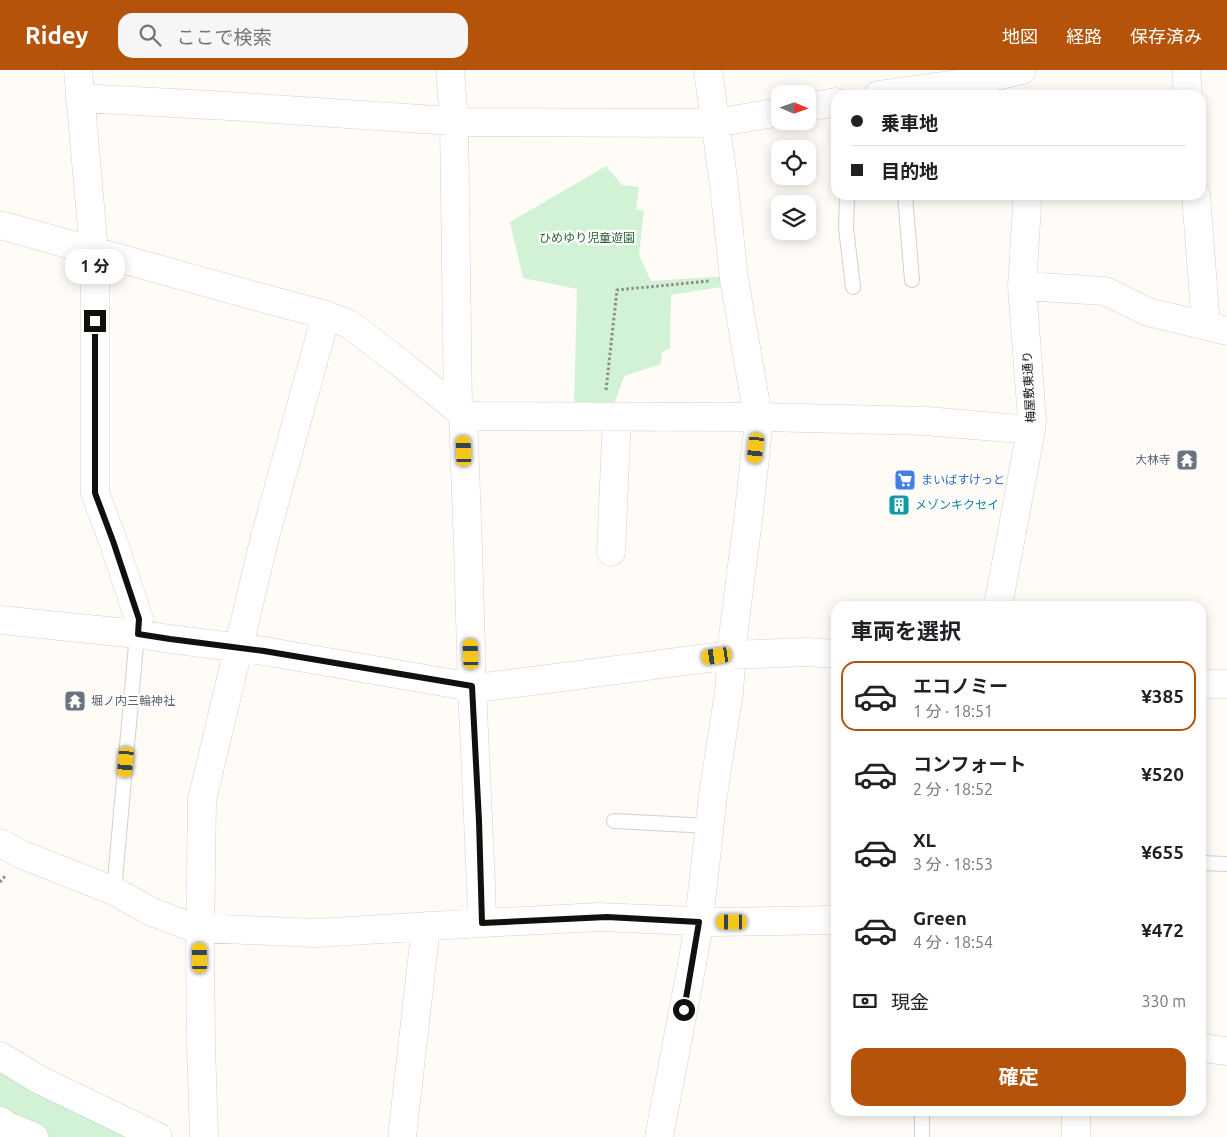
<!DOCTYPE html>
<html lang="ja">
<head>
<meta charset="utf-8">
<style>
  body { margin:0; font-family:Ubuntu,"Noto Sans JP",sans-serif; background:#f6f6f6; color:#202124; height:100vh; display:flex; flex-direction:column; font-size:19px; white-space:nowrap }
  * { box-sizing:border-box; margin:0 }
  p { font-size:16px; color:#757577 }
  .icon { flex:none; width:28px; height:28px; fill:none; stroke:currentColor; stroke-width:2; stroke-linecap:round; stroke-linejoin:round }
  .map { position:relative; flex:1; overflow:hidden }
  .details { position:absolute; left:831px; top:531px; width:375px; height:515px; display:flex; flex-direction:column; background:#fff; border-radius:15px; box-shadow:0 2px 12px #0003 }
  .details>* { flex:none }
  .banner { position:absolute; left:831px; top:20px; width:375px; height:110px; border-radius:15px; box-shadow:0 2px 12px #0003; display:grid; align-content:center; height:110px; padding:0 20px; background:#fff }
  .needle { width:32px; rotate:92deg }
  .fabs { position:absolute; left:771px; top:15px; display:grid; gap:10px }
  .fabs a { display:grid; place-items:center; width:45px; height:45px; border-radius:10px; background:#fff; box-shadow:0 2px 12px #0003; font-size:25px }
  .end { position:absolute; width:22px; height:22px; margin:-11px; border:6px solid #12100d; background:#fff; box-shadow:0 0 0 2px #fff }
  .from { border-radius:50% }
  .bubble { position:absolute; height:35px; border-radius:15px; background:#fff; box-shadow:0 2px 12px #0003; font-size:16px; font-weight:700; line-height:35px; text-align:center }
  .car { position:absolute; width:15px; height:30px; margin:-15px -8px; border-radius:6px; box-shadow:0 0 4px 1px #0007; background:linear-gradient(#f5c518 24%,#345 0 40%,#f5c518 0 76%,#345 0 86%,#f5c518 0) }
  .banner b { display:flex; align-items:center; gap:18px; height:48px; font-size:19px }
  .banner b+b { border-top:1px solid #e0e0e0 }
  .banner i { width:12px; height:12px; background:#202124 }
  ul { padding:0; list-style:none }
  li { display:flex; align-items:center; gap:15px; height:70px; margin:0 10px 8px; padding:0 10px; border:2px solid transparent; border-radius:15px }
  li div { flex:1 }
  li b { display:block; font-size:19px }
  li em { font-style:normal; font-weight:700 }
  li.current { border-color:#b45309 }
  li>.icon { width:45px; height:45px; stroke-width:1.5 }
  h2 { padding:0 20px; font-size:22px; line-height:60px }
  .pay { display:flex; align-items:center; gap:12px; height:55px; padding:0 20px; font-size:19px }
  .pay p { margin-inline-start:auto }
  .primary-button { display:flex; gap:10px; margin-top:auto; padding:10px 20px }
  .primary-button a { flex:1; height:58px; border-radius:15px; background:#b45309; color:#fff; font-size:20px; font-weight:700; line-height:58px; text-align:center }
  header { display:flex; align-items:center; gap:30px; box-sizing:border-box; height:70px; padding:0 25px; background:#b45309; color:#fff }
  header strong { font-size:24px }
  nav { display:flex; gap:28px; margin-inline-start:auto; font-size:18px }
  .search { width:350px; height:45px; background:#f6f6f6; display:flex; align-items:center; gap:12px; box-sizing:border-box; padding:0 18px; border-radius:15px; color:#757577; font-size:19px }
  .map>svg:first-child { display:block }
  .green { fill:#d2f2d6 }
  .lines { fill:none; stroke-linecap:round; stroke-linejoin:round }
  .service-casing { stroke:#d6d0c9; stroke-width:16 }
  .minor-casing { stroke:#d6d0c9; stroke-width:29 }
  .path { stroke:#8f8c88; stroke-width:3; stroke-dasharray:2.5 2.5; stroke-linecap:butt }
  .service { stroke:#fff; stroke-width:14 }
  .minor { stroke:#fff; stroke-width:28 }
  .route { stroke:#12100d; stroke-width:6 }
  .labels { text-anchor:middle; stroke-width:4.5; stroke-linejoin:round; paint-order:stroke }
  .park-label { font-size:12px; fill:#2b6238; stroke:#fff }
  .street-label { font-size:12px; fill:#12100d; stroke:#fff }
  .worship-label { font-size:12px; fill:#5b616d; stroke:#fff; text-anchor:end }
  .shop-label { font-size:12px; fill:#366cbe; stroke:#fff; text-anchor:start }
  .culture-label { font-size:12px; fill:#0d838f; stroke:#fff; text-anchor:start }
</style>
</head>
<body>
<header>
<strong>Ridey</strong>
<div class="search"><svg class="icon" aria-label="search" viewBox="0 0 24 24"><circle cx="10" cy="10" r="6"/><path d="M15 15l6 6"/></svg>ここで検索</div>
<nav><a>地図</a><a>経路</a><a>保存済み</a></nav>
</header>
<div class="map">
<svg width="1227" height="1067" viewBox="0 0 1227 1067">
  <rect width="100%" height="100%" fill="#fffbf7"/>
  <path class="green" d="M606,96L622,115L639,117L636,139L644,141L639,185L651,211L727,206L728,216L671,225L670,278L662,282L661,294L624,306L612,340L574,338L577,219L523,208L510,152Z
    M0,992L147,1067H30L0,1051Z"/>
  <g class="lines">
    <g class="service-casing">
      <path id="service" d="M847,125L846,158L853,217
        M905,125L912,210
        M614,751L709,756
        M1201,793L1227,794
        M114,821L137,564
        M922,1041V1067"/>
    </g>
    <g class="minor-casing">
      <path id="minor" d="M78,0L95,193V423L113,471L139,549L137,564
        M450,0L454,51L458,339
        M1186,0L1188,25
        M878,25L965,13L1022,0
        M80,28L229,36L466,52L715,53L780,42
        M808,37L836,32
        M1196,125L1206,256
        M0,155L255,226L326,245L349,254L399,292L463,344L469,346L758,347L926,351L1031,360
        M1022,216L1105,221L1148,242L1227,261
        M463,344L468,476L472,617L481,815L482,853
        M611,482L617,347
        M998,536L1031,360L1032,349L1022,216L1027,136L1026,125
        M0,550L137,564L170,569L264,581L472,617H485L731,585L807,582L836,584
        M1201,614H1227
        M0,773L23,785L114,821L152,842L186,855L200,858L316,863L482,853L599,847L715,852L836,850
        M1201,978L1227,981
        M0,986L38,1009L158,1067
        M0,1051L7,1056L34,1067
        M204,1067L201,976L200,870L202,730L265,467L326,245
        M402,1067L426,856
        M659,1067L693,889L699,851L713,725L729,622L733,567L741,503L748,451L758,359V347L734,209L724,115L708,0
        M1076,1067V1041"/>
    </g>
    <path class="path" d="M606,320L617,220L709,211
      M0,812L6,805"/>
    <use href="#service" class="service"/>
    <use href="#minor" class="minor"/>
  </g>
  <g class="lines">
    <path class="route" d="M95,251V423L113,471L139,549L138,564L170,569L264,581L472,616L479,751L482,853L607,847L699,852L684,940"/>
  </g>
  <defs>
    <g id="temple-square" transform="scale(1.125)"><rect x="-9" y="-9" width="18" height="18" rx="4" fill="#6b7280" stroke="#fff"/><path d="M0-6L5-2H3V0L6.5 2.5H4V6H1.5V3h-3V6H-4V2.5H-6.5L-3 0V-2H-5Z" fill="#fff"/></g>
    <g id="supermarket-square" transform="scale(1.125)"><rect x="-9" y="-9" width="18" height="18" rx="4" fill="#3f7fe0" stroke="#fff"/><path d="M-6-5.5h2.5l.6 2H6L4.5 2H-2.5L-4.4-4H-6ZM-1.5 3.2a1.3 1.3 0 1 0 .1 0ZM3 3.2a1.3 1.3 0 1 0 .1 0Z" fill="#fff"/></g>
    <g id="building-square" transform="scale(1.125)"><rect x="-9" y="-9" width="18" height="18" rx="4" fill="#0f9aa8" stroke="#fff"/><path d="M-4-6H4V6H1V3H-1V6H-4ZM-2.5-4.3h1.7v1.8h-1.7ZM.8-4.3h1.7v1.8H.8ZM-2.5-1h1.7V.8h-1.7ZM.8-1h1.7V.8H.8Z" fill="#fff"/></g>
  </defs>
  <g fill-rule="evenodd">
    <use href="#temple-square" x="1187" y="390"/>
    <use href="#supermarket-square" x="905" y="410"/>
    <use href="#building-square" x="899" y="435"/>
    <use href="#temple-square" x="75" y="631"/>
  </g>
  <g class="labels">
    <g class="park-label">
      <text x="587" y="172">ひめゆり児童遊園</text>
    </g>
    <g class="street-label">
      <text transform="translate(1029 317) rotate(-93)" y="4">梅屋敷東通り</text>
    </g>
    <g class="worship-label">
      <text x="1171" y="394">大林寺</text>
      <text x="91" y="635" text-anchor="start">堀ノ内三輪神社</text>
    </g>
    <g class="shop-label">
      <text x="921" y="414">まいばすけっと</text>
    </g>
    <g class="culture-label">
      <text x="915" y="439">メゾンキクセイ</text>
    </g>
  </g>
</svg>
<div class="fabs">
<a><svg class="needle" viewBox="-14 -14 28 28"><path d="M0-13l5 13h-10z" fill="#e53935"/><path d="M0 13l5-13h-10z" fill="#757577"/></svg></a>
<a><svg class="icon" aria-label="locate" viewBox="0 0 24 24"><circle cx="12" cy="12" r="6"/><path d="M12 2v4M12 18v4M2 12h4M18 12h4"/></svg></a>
<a><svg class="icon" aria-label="layers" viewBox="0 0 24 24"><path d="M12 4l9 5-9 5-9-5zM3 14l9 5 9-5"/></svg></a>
</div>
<i class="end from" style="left:684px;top:940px"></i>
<i class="end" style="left:95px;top:251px"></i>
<div class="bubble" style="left:65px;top:179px;width:60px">1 分</div>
<i class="car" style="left:756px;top:378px;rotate:186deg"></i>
<i class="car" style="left:464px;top:381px;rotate:358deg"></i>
<i class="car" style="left:471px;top:584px;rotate:358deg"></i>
<i class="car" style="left:717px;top:586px;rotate:262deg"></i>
<i class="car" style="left:126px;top:692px;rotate:185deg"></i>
<i class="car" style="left:732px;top:852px;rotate:270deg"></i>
<i class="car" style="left:200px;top:888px;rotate:359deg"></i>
<div class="banner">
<b><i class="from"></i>乗車地</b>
<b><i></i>目的地</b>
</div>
<section class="details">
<h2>車両を選択</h2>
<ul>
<li class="current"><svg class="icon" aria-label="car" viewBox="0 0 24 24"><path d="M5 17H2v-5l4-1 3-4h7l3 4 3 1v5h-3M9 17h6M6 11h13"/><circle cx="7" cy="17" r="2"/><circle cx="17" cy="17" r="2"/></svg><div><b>エコノミー</b><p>1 分 · 18:51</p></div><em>¥385</em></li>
<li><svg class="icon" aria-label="car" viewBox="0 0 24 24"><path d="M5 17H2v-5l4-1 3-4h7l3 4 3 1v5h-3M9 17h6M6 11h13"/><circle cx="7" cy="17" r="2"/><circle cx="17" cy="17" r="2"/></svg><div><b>コンフォート</b><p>2 分 · 18:52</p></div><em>¥520</em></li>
<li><svg class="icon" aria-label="car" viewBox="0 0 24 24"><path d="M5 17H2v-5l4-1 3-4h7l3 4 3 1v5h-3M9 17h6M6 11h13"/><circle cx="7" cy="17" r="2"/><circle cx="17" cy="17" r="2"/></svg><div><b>XL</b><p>3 分 · 18:53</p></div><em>¥655</em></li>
<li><svg class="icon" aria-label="car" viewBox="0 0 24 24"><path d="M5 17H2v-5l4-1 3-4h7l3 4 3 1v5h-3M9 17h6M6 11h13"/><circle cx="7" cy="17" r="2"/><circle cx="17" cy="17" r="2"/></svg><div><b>Green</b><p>4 分 · 18:54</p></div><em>¥472</em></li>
</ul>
<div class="pay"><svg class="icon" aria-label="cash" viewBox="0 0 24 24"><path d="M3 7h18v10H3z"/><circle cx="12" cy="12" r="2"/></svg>現金<p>330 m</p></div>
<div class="primary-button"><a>確定</a></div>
</section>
</div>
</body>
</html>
